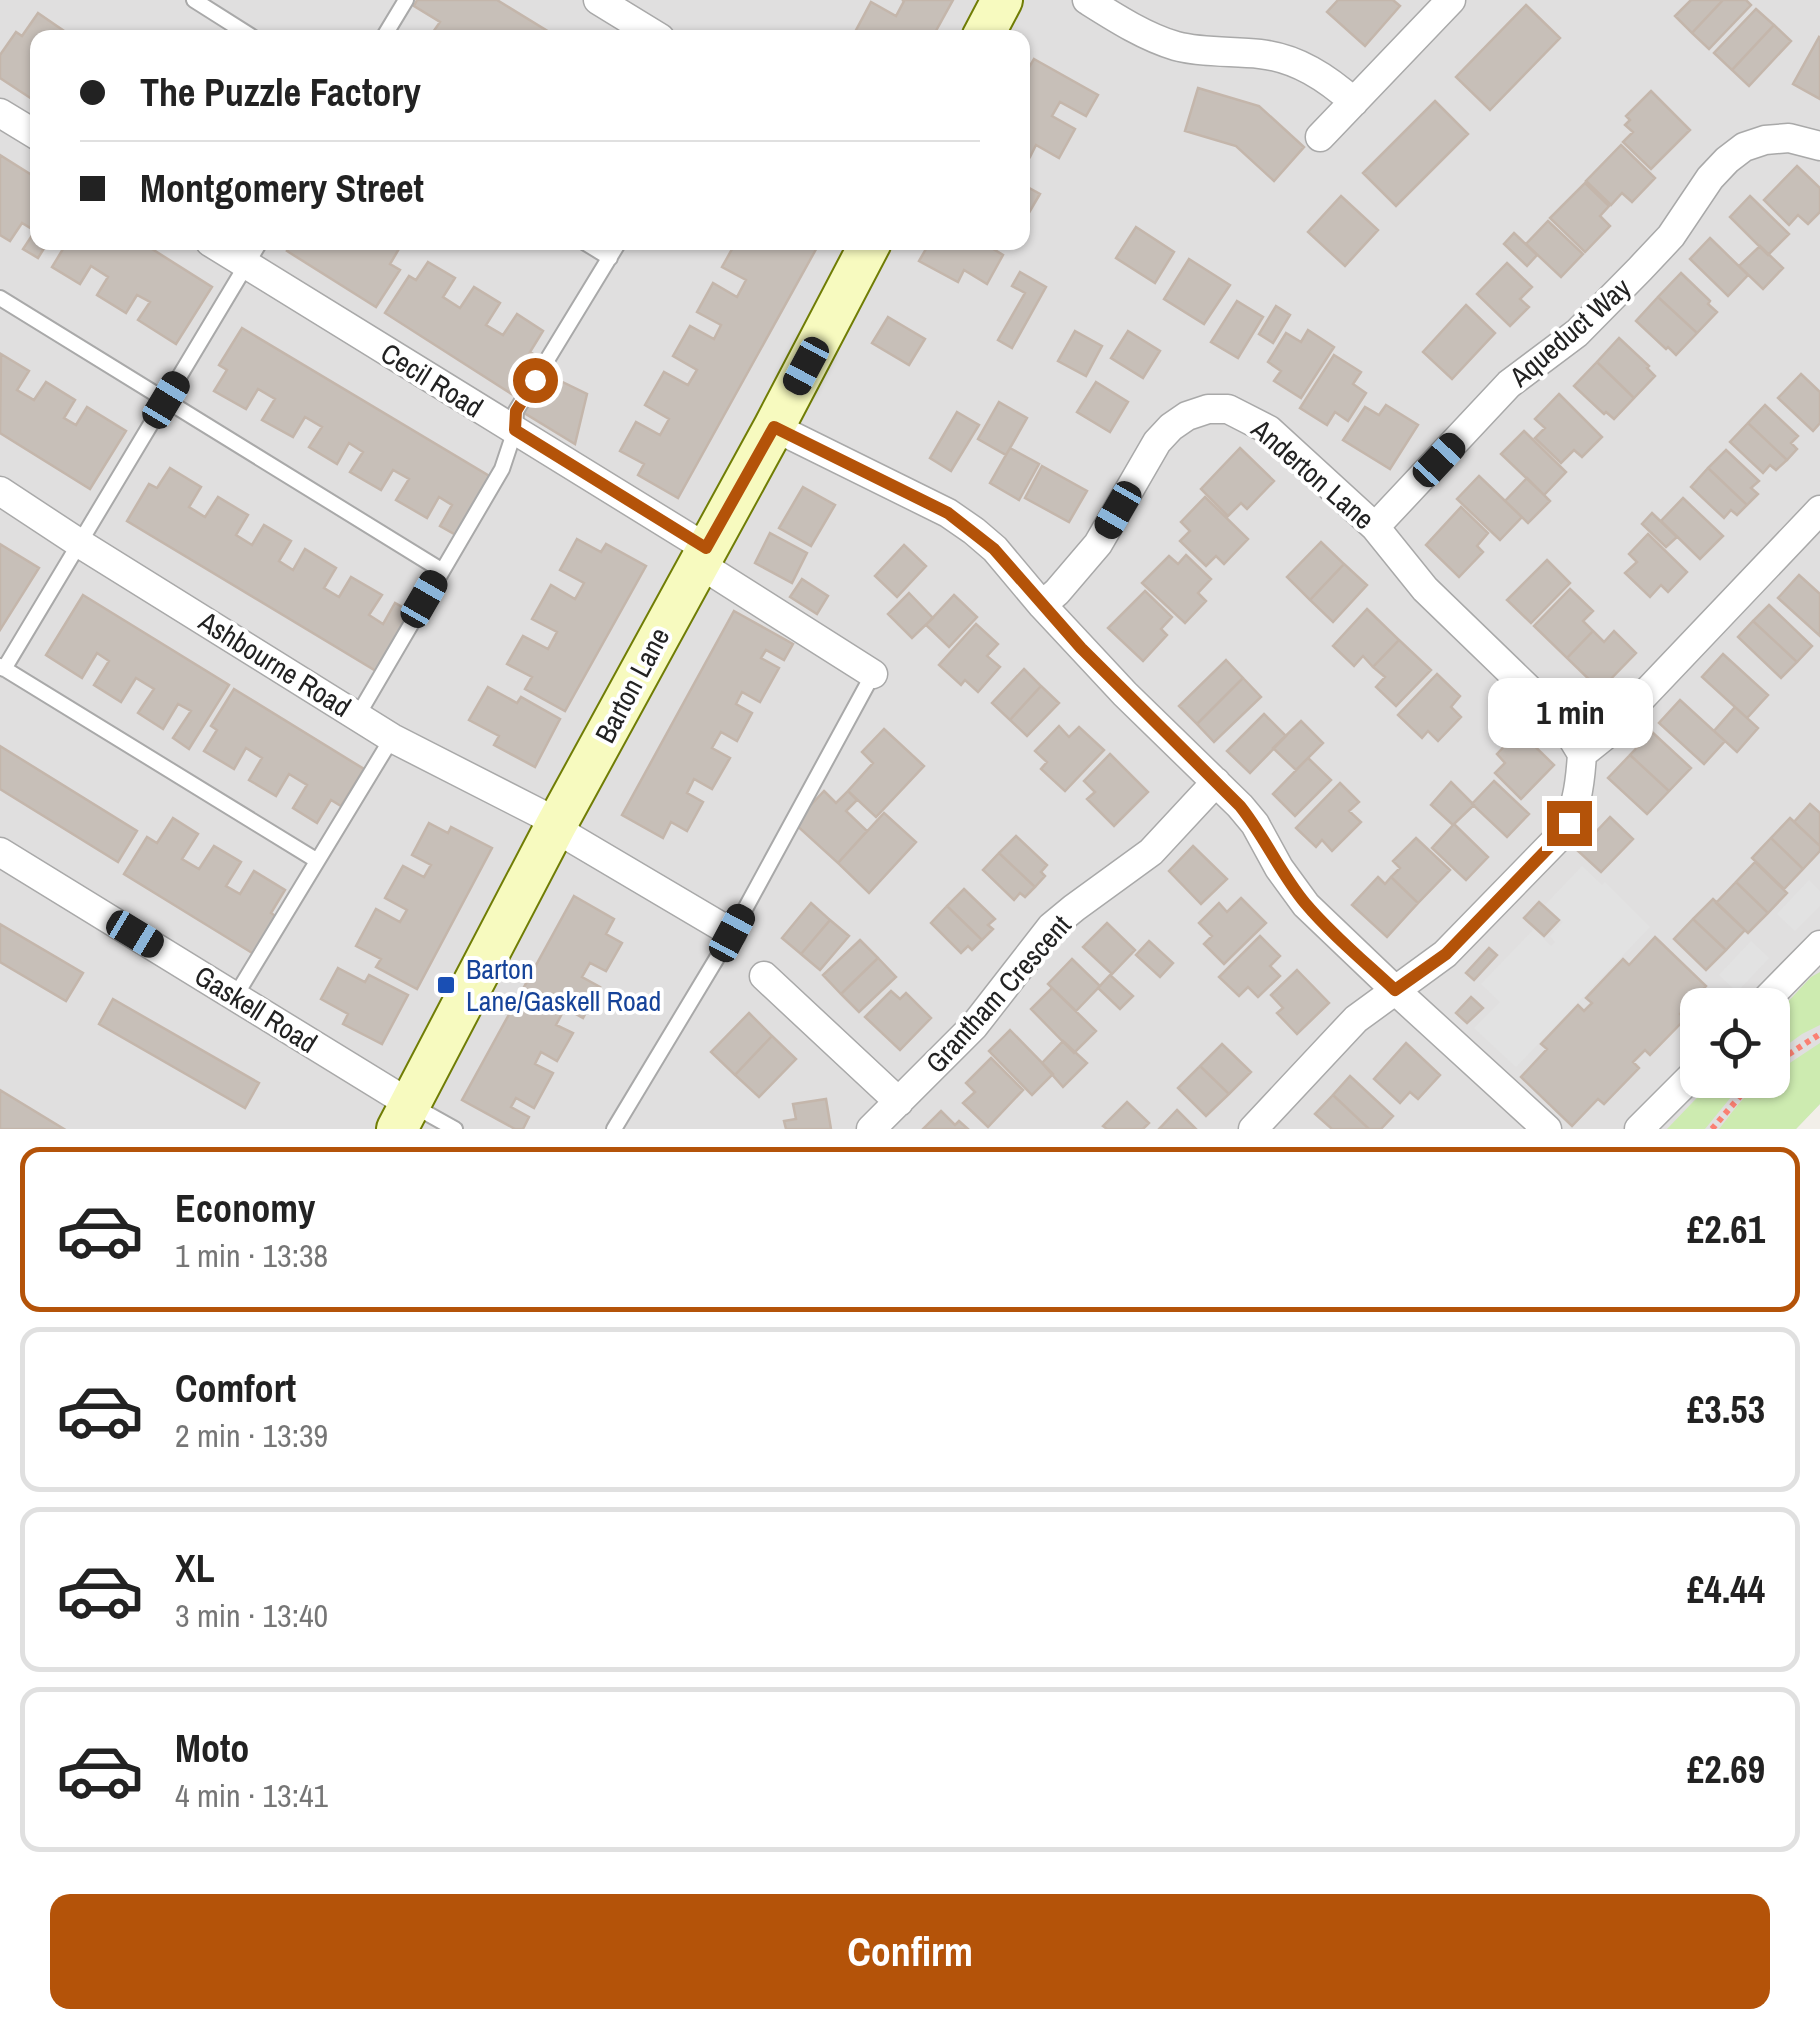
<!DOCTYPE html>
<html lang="en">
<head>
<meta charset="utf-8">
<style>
  body { margin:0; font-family:"Archivo Narrow",sans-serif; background:#f2f2f2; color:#222; height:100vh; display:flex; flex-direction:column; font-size:38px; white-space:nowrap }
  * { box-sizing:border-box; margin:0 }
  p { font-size:32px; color:#767676 }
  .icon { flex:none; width:55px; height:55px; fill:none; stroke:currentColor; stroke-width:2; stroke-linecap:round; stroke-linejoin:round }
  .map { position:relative; height:1129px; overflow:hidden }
  .sheet { display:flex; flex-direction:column; background:#fff; flex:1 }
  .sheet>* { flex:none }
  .top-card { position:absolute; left:30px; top:30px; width:1000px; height:220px; border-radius:20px; box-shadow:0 2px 8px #0004; display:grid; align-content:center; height:220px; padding:0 50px; background:#fff }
  .tools { position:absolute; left:1680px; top:988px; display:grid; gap:20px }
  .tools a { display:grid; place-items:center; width:110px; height:110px; border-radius:20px; background:#fff; box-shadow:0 2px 8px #0004; font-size:50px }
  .end { position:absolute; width:45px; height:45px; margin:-22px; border:12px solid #b45309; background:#fff; box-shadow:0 0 0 5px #fff }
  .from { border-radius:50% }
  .bubble { position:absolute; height:70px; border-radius:20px; background:#fff; box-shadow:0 2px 8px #0004; font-size:32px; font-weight:800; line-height:70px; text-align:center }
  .car { position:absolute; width:30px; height:60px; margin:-30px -15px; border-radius:12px; box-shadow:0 0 8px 2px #0007; background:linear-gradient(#222 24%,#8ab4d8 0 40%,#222 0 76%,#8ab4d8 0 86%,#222 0) }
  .top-card b { display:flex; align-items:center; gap:35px; height:95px; font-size:38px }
  .top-card b+b { border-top:2px solid #e0e0e0 }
  .top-card i { width:25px; height:25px; background:#222 }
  ul { padding:18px 0 0; list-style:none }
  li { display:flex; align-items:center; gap:30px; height:165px; margin:0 20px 15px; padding:0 30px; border:5px solid #e0e0e0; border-radius:20px }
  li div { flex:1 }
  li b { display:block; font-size:38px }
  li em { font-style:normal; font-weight:800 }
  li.on { border-color:#b45309 }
  li>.icon { width:90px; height:90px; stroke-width:1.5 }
  .button { display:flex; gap:20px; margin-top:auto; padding:20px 50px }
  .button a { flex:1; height:115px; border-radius:20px; background:#b45309; color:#fff; font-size:40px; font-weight:800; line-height:115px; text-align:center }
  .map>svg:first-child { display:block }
  .residential { fill:#e0dfdf; fill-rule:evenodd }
  .grass { fill:#cdebb0 }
  .parking { fill:#e2e2e2 }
  .building { fill:#c7bfb8; stroke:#c4b6ab; stroke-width:2.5 }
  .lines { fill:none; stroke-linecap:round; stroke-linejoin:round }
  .lane-casing { stroke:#a9a9a9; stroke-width:18 }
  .street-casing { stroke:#a9a9a9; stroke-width:31 }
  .secondary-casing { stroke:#707d05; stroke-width:44 }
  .path { stroke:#fa8072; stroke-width:6; stroke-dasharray:5 5; stroke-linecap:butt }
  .lane { stroke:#fff; stroke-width:14 }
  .street { stroke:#fff; stroke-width:28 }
  .secondary { stroke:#f7fabf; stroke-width:40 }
  .route { stroke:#b45309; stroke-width:12 }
  .transit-dot { fill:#1a4fb4; stroke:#fff; stroke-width:4 }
  .labels { text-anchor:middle; stroke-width:8; stroke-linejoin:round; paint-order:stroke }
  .street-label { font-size:28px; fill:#222; stroke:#fff }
  .transit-label { font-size:28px; fill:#164399; stroke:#fff; text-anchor:start }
</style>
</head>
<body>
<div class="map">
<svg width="1820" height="1129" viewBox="0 0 1820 1129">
  <rect width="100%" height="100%" fill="#f2efe9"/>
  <path class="residential" d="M0,0H1820V1104L1796,1129H0ZM38,38H1022V242H38ZM1698,1005H1772V1080H1698Z"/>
  <path class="grass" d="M1820,972V1025L1802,1034L1773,1055V1018L1811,977Z
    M1820,1043V1104L1796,1129H1719C1733,1112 1751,1083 1772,1080L1773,1074Z
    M1714,1080H1745L1705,1129H1667Z"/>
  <path class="parking" d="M1582,866L1602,885L1605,882L1650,927L1516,1067L1474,1028L1500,1002L1481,984L1534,929L1551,946L1555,942L1550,936L1563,922L1545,905Z
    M1809,880L1820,891V906L1795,931L1777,914Z
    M1751,941L1769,958L1737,992L1719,975Z"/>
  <path class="building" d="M417,0H497L559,38H429L440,22L414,6Z
    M902,0H953L932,38H866L855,32L871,2L896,16L904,1Z
    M1338,0H1393L1400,6L1365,46L1327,12Z
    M1691,0H1723L1692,33L1675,16Z
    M1723,0H1746L1751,5L1709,49L1692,33Z
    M1526,5L1560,38L1490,110L1456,77Z
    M1756,9L1774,25L1732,70L1714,53Z
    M38,13L64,31L60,38H38V103L0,78V55L16,32L22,36Z
    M1774,25L1791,41L1749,86L1732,70Z
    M1819,37L1820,38V99L1793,84Z
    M1034,59L1098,95L1086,116L1060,102L1052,116L1075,129L1059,158L1036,145L1030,157L1022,152V79Z
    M1198,88L1259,106L1304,147L1274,181L1236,146L1185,131Z
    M1651,91L1690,130L1651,169L1623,142L1633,132L1625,125L1630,120L1626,116Z
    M1435,101L1468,134L1396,206L1363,173Z
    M1621,145L1655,178L1632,202L1622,193L1611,205L1586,181Z
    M0,155L38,179V242H48L38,258L23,249L35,231L22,223L10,241L0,235Z
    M1797,166L1820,188V212L1808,224L1798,215L1789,225L1764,200Z
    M1585,183L1609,206L1600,216L1610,226L1585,252L1550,218Z
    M1022,184L1040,194L1023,223L1022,222Z
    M1341,196L1378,230L1345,266L1308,232Z
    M1750,196L1789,234L1768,255L1730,217Z
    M1548,221L1583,254L1561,277L1526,244Z
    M1136,227L1174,252L1155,283L1116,258Z
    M1514,233L1537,255L1527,266L1504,244Z
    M1710,238L1748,275L1728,296L1690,259Z
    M53,242H141L212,287L176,344L138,320L150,302L137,295L126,313L97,295L108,277L91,266L80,284L52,267L63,249Z
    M293,242H356L361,245L362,242H403L390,264L400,270L376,307L287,251Z
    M736,242H758L765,247L768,242H820L678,498L638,475L644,464L620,451L636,422L660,435L669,419L645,405L664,372L688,385L697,370L673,356L690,326L714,339L721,325L697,312L713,283L737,297L746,280L722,267Z
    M930,242H982L1003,255L987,284L964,270L958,282L919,261Z
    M1760,246L1783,268L1763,289L1739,266Z
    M1189,259L1230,285L1204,324L1164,299Z
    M428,262L455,278L443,297L460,308L474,287L500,303L486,325L503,335L517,314L543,331L530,352L538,357L513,395L385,313L409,276L416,280Z
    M1507,263L1532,287L1520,299L1529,307L1510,326L1477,294Z
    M1020,272L1046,287L1012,348L998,340L1025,293L1012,286Z
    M1681,273L1708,299L1710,301L1708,304L1717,312L1697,333L1658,297Z
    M1658,297L1697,333L1676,355L1668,347L1666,349L1636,321Z
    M1237,301L1263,317L1238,358L1211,342Z
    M1466,305L1495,333L1452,379L1423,352Z
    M1276,306L1290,315L1273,343L1259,334Z
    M888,317L925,339L909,365L872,343Z
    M242,328L491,477L456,535L440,526L452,505L439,497L427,518L396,500L409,479L393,470L381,490L350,472L363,452L349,443L337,464L309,447L322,427L305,417L293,437L262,420L275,399L258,389L246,409L214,391L227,370L219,365Z
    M1308,330L1334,347L1301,398L1274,381L1281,371L1268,362L1286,333L1301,342Z
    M1075,331L1102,346L1086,376L1058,361Z
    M1128,331L1160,351L1143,378L1111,358Z
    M1619,338L1649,366L1647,368L1655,376L1634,398L1597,362Z
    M1,354L29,371L17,390L34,400L46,382L75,400L64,418L76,425L87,407L126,431L90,489L0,433Z
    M1334,355L1361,372L1353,384L1366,393L1348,421L1335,412L1327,425L1300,408Z
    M1597,362L1634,398L1614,419L1606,412L1604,414L1574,386Z
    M544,373L587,394L575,444L521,411Z
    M1801,374L1820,392V423L1813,431L1778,398Z
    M1096,382L1128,402L1110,432L1077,412Z
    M1559,394L1602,437L1582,457L1574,450L1561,463L1535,438L1545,428L1535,419Z
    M999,402L1027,418L1006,455L978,439Z
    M1386,405L1418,425L1390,469L1343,440L1365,407L1379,415Z
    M1765,405L1798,436L1791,443L1797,449L1787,460L1748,423Z
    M957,412L979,425L951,471L930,458Z
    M1748,423L1787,460L1776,470L1770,465L1763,473L1730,442Z
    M1524,431L1566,472L1544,495L1501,454Z
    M1010,448L1039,464L1019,500L990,483Z
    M1240,448L1274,481L1247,509L1241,503L1228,516L1201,489Z
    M1726,450L1759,481L1751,488L1758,494L1747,505L1708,468Z
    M1042,466L1087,491L1069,522L1025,498Z
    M170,468L201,487L189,507L205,517L218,497L248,515L236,535L252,545L264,525L291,541L279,561L293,570L305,549L336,568L324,588L339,597L351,577L382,595L369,615L383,624L395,603L411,612L376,671L127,521L149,484L157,488Z
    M1708,468L1747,505L1737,515L1731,510L1724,518L1691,487Z
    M1479,476L1522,517L1500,540L1457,499Z
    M1527,478L1550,501L1528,523L1505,501Z
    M803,487L835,505L811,546L779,528Z
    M1205,497L1248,539L1224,564L1216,556L1206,566L1180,541L1190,531L1181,522Z
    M1683,498L1723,536L1700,559L1661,521Z
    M1461,507L1488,533L1477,546L1483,552L1459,577L1426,545Z
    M1652,513L1677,537L1666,547L1642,524Z
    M770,533L807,553L792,583L755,563Z
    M1648,534L1687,572L1668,592L1661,585L1650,597L1625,573L1637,562L1629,554Z
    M577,539L601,552L606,544L646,566L565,711L525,689L532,677L507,664L523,636L548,649L557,632L532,619L551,585L575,599L584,583L560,570Z
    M1321,542L1344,564L1310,600L1287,577Z
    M0,544L39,568L0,630Z
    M904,545L926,566L897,597L875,576Z
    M1186,555L1211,579L1198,593L1206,601L1185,623L1142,583L1169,556L1178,564Z
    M1547,560L1570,583L1531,623L1507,600Z
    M1344,564L1367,585L1333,622L1310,600Z
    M1799,575L1820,594V636L1778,598Z
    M802,579L828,596L817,614L790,597Z
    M1570,589L1593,611L1583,621L1593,631L1567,658L1534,626Z
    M1145,591L1172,617L1161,629L1167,635L1143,661L1108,628Z
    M909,593L933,618L912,638L888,614Z
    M83,595L229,685L189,749L173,738L191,711L178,704L163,729L138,713L154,689L136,678L121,702L94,685L109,661L97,653L82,678L46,655Z
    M954,595L977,617L949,647L926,625Z
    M1769,605L1812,646L1797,662L1753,621Z
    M1367,609L1399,640L1373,667L1363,656L1354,666L1333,646Z
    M734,611L793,644L784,660L766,650L761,658L779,668L760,702L742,692L736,704L752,713L737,741L721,732L712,748L730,758L712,789L694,779L687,793L703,802L687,831L671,822L663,838L622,815Z
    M1753,621L1797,662L1781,678L1738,637Z
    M976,624L998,644L987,656L1000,667L978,692L965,680L961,685L939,665Z
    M1593,631L1604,642L1614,631L1636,653L1600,690L1567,658Z
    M1399,640L1431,670L1396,706L1376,687L1385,677L1373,667Z
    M1723,654L1768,695L1747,718L1702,677Z
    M1226,660L1243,678L1197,724L1179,706Z
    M1024,669L1041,686L1010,720L992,703Z
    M1437,674L1460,696L1451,707L1461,717L1438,741L1428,731L1422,738L1398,715Z
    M1243,678L1261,697L1214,742L1197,724Z
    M1041,686L1059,703L1027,736L1010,720Z
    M488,687L517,703L521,697L560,719L535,767L494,745L499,736L469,720Z
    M234,689L364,769L341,806L331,800L317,823L293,808L307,785L289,774L276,796L249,780L262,758L246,748L234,769L204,751L217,730L211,726Z
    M1680,700L1725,741L1704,764L1659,723Z
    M1735,707L1758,728L1737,752L1714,731Z
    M1264,714L1286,736L1250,773L1227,751Z
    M1301,721L1323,743L1296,770L1273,748Z
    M1059,726L1069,737L1079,727L1104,750L1065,791L1041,769L1047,762L1035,751Z
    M884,729L924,766L876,817L848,791L873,763L862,752Z
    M1519,731L1554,765L1521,799L1495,773L1505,763L1497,754Z
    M1652,732L1691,768L1669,791L1630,755Z
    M0,746L137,831L118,862L0,789Z
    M1110,754L1148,792L1114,826L1087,799L1095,792L1084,781Z
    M1630,755L1669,791L1647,814L1608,778Z
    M1308,758L1331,780L1295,816L1273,794Z
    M1494,781L1529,814L1507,837L1472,804Z
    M1451,782L1474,805L1453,825L1431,805Z
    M1340,783L1359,802L1349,811L1361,822L1332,851L1322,840L1316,847L1296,828Z
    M824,791L836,803L848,791L857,800L846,811L867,831L838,863L794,823Z
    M1810,804L1820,813V846L1794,822Z
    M884,813L916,842L869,893L838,863Z
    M1610,817L1633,839L1601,872L1578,851Z
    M173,818L198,834L182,859L199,869L214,846L241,862L226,886L240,894L254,871L285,890L271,913L280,919L257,956L124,874L147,837L157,843Z
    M1790,818L1820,846V851L1803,869L1771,838Z
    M429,823L448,833L451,827L492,848L417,989L376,967L381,959L356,946L376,909L400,922L407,910L385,898L403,866L424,877L431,865L412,855Z
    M1454,824L1488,857L1466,880L1432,848Z
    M1016,836L1047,865L1041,872L1045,876L1035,887L999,853Z
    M1416,838L1450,870L1418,903L1391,877L1400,868L1393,861Z
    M1771,838L1803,869L1784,889L1752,858Z
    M1193,846L1227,879L1201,904L1169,871Z
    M999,853L1035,887L1025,897L1020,893L1014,900L983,870Z
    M1755,862L1787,893L1768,913L1736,882Z
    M1378,877L1385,884L1391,877L1418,903L1387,937L1352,905Z
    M1736,882L1768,913L1748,933L1716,903Z
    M964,889L995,919L988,925L993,929L982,940L947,906Z
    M574,896L614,919L606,934L622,943L606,971L590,963L582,977L600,987L583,1018L565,1008L556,1025L573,1033L557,1061L541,1052L535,1064L553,1073L534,1108L516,1098L511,1107L529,1117L523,1129H515L462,1100Z
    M1241,898L1266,923L1224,964L1204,944L1212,936L1199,923L1219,903L1227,912Z
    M1713,899L1745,930L1726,950L1693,919Z
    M1539,902L1559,920L1544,936L1524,918Z
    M811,903L830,920L801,954L782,938Z
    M947,906L982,940L972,950L968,946L961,953L931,923Z
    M1693,919L1726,950L1706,970L1674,939Z
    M830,920L849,936L820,970L801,954Z
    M1107,923L1135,950L1112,974L1083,947Z
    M0,924L83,973L66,1001L0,962Z
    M1260,936L1280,956L1270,966L1280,976L1258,997L1248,987L1239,996L1219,977Z
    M1655,937L1706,986L1680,1014L1685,1019L1650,1055L1645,1050L1633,1062L1639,1068L1604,1104L1598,1099L1572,1126L1521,1077L1547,1049L1541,1044L1578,1005L1584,1011L1592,1003L1586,998L1623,959L1629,965Z
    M860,940L878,958L841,994L823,975Z
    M1149,941L1173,963L1160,977L1136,955Z
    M1489,948L1497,955L1474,980L1466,973Z
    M878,958L896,977L859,1012L841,994Z
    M1072,959L1100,986L1076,1011L1048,984Z
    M338,968L365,982L369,975L408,995L382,1044L343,1024L348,1014L321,999Z
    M1297,970L1329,1003L1297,1034L1277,1013L1283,1008L1271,995Z
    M1110,975L1133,996L1120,1009L1098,988Z
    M1052,988L1096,1031L1074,1053L1031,1009Z
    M891,991L900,999L906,993L931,1018L900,1050L865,1017Z
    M1471,997L1483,1008L1467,1023L1456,1013Z
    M113,999L259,1083L245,1108L99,1024Z
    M749,1013L772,1036L735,1075L711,1052Z
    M1010,1030L1053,1074L1032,1095L989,1051Z
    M772,1036L796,1059L759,1097L735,1075Z
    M1063,1041L1087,1063L1063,1087L1042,1063Z
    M1406,1043L1440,1075L1418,1099L1410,1092L1400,1103L1374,1079Z
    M1222,1044L1251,1072L1229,1094L1200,1066Z
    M991,1058L1023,1090L988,1127L963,1103L975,1092L966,1083Z
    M1200,1066L1229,1094L1206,1116L1178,1088Z
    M1350,1076L1393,1116L1381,1129H1369L1333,1095Z
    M0,1090L64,1129H0Z
    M1333,1095L1369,1129H1332L1315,1114Z
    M826,1099L831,1129H786L784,1121L796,1119L793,1104Z
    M1127,1102L1149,1123L1143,1129H1107L1103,1126Z
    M1177,1110L1196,1129H1159Z
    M941,1111L955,1125L959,1121L968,1129H923Z"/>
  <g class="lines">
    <g class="lane-casing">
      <path id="lane" d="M194,0L254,38
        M383,38L406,0
        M584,242L610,258
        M0,298L441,570
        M0,666L316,860
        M4,669L260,242
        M358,715L502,469L515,430L516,411L619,242
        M236,995L392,738
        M412,1105L455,1129
        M614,1129L732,933L873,674"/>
    </g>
    <g class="street-casing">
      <path id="street" d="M598,0L660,38
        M1087,0C1114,17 1145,37 1176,46C1202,53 1232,51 1260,54C1297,58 1327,78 1354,102
        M0,113L38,136
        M1320,137L1451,0
        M210,242L706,548
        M774,427L948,513L974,531L995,549L1042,605L1125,694L1240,806L1255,824L1279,868L1306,905L1395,990L1547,1129
        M0,491L79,543L392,738L539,813L573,839L732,933
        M1375,527L1509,384L1577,333L1640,269L1671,236L1710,178L1727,160L1744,147L1765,140L1789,138L1820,146
        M698,563L873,674
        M1042,605L1057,592L1098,544L1157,442L1171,427L1187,416L1208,409H1228L1269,430L1375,527L1425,589L1546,706L1571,736L1582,754
        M0,852L410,1104
        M764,976L899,1102
        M1761,1005L1820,945
        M871,1129L974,1026L1051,927L1074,908L1151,852L1216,782
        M1253,1129L1356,1019L1445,954L1558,838C1577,812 1580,786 1582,754L1607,734L1820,510
        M1639,1129L1698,1070"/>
    </g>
    <g class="secondary-casing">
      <path id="secondary" d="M982,38L1002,0
        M397,1129L555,827L774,427L871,242"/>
    </g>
    <path class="path" d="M1772,1065L1820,1034
      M1712,1129L1754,1080"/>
    <use href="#lane" class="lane"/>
    <use href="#street" class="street"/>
    <use href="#secondary" class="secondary"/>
  </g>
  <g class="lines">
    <path class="route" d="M535,380L516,411L515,430L706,548L774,427L948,513L994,549L1081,648L1240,806C1265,837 1280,873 1305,903C1332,935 1365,962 1395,990L1446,954L1558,838L1569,823"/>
  </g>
  <rect class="transit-dot" x="436" y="975" width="20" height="20" rx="5"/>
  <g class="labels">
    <g class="street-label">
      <text transform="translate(1570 332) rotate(-41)" y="10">Aqueduct Way</text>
      <text transform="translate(432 380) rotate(32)" y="10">Cecil Road</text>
      <text transform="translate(1313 474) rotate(41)" y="10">Anderton Lane</text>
      <text transform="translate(275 664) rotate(32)" y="10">Ashbourne Road</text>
      <text transform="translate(632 685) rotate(-62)" y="10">Barton Lane</text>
      <text transform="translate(998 994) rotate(-48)" y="10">Grantham Crescent</text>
      <text transform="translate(256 1009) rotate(32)" y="10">Gaskell Road</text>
    </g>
    <g class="transit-label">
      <text x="466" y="979">Barton<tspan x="466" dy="32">Lane/Gaskell Road</tspan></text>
    </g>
  </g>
</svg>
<div class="tools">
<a><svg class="icon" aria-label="locate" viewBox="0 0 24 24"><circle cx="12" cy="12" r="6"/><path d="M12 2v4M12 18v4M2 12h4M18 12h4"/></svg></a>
</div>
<i class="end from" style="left:535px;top:380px"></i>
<i class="end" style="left:1569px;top:823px"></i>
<div class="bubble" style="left:1488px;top:678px;width:165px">1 min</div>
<i class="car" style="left:806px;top:366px;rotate:208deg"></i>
<i class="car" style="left:166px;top:400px;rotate:31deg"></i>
<i class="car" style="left:1439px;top:460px;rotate:43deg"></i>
<i class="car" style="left:1118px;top:510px;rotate:210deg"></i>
<i class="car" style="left:424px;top:599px;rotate:30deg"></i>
<i class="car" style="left:732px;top:933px;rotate:28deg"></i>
<i class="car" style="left:135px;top:934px;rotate:121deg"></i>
<div class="top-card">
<b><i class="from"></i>The Puzzle Factory</b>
<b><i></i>Montgomery Street</b>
</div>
</div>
<section class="sheet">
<ul>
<li class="on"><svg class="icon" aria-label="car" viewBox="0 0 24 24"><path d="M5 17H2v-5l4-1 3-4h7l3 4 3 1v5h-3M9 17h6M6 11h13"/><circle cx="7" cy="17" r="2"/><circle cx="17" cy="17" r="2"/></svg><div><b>Economy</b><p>1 min · 13:38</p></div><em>£2.61</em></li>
<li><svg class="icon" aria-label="car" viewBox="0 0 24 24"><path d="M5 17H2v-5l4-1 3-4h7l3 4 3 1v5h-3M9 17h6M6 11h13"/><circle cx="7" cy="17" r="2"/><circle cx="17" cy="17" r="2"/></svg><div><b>Comfort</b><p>2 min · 13:39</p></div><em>£3.53</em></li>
<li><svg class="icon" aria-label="car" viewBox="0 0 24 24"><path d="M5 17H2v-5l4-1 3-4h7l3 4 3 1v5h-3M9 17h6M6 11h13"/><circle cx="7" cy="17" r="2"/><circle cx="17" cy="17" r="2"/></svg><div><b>XL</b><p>3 min · 13:40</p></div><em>£4.44</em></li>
<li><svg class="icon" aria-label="car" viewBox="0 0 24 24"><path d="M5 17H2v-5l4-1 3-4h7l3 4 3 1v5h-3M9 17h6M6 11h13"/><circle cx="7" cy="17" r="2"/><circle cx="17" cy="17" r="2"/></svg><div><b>Moto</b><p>4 min · 13:41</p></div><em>£2.69</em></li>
</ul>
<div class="button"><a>Confirm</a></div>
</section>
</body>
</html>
